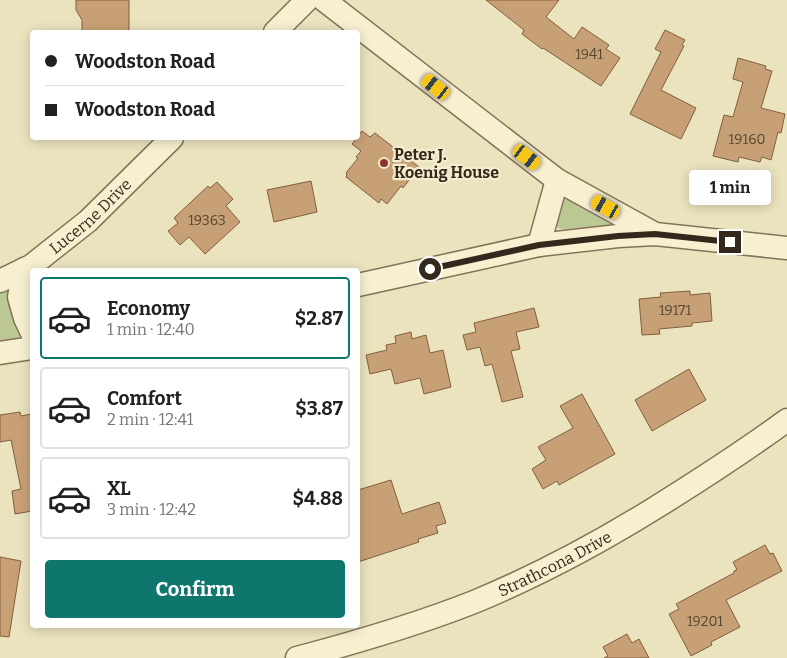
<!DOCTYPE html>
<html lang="en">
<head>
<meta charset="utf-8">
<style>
  body { margin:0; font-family:Bitter,serif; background:#f6f6f6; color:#202124; height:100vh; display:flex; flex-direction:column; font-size:19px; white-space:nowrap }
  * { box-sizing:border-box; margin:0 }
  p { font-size:16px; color:#757577 }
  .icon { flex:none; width:28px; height:28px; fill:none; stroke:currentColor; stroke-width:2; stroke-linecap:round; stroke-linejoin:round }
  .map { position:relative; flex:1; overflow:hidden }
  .side { position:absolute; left:30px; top:268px; width:330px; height:360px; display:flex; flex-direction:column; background:#fff; border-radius:5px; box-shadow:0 2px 12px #0003 }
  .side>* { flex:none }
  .hud { position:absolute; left:30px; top:30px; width:330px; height:110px; border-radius:5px; box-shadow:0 2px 12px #0003; display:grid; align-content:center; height:110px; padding:0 15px; background:#fff }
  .end { position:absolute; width:22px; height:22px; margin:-11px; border:6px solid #32291c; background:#fff; box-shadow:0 0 0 2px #fff }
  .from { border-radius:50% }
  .bubble { position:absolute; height:35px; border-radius:5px; background:#fff; box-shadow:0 2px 12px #0003; font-size:16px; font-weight:700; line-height:35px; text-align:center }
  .car { position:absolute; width:15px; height:30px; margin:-15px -8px; border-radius:6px; box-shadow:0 0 4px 1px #0007; background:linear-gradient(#f5c518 24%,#345 0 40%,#f5c518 0 76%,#345 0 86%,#f5c518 0) }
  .hud b { display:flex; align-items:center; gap:18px; height:48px; font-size:19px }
  .hud b+b { border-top:1px solid #e0e0e0 }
  .hud i { width:12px; height:12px; background:#202124 }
  ul { padding:9px 0 0; list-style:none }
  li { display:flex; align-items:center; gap:15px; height:82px; margin:0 10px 8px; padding:0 5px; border:2px solid #e0e0e0; border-radius:5px }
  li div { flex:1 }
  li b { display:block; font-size:19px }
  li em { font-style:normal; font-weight:700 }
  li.selected { border-color:#0f766e }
  li>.icon { width:45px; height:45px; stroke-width:1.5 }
  .button { display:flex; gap:10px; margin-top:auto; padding:10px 15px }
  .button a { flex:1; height:58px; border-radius:5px; background:#0f766e; color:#fff; font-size:20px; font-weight:700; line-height:58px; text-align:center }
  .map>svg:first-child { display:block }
  .green { fill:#bcc893 }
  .building { fill:#c8a075; stroke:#805f3f }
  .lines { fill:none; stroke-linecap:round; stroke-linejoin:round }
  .minor-casing { stroke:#827358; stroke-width:25 }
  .minor { stroke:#f7efd0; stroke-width:22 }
  .route { stroke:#32291c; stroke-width:6 }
  .poi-dot { fill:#8e342b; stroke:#f3eccd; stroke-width:2 }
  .labels { text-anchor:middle; stroke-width:4.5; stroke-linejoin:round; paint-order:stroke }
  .number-label { font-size:14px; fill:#584732 }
  .poi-label { font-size:16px; font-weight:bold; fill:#32291c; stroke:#f3eccd; text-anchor:start }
  .street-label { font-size:16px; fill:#32291c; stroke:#f3eccd }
</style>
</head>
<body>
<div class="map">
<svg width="787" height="658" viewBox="0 0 787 658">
  <rect width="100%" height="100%" fill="#ebe2be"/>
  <path class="green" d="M564,199C581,201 600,216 615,225L614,228L561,229L556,227L555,216L559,202Z
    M10,286L26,334L18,339L0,341V288Z"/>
  <path class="building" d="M76,0H129V32H82V20L76,10Z
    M486,0H559L546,17L574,39L582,27L609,45L606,49L620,58L601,86L543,48L542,49L522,34L524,30Z
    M665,30L685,40L682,45L684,46L661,90L696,108L681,139L630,114L661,52L655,49Z
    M738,58L766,66L765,69L772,71L761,108L785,114L781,133L778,132L771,160L762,157L760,162L739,157L738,162L713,156L724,115L733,117L743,82L733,79Z
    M362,131L370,137L375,133L419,167L403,188L401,186L387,204L381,199L379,203L346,177L347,174L346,173L358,158L356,157L361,151L352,144Z
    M311,181L317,212L274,222L267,190Z
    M217,182L233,199L226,206L240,222L205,254L189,237L180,245L168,231L178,223L174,218L208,186L210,188Z
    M690,291V295L710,293L712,321L692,323V326L659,329L660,334L642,335L639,299L661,297L660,293Z
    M534,308L539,327L516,332L520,349L511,351L523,397L502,402L492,364L485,366L480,347L467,350L463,335L476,332L474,323Z
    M411,332L412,339L426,335L430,353L443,350L451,387L424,394L420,378L395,384L391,369L370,374L366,355L387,350L386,345L396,343L395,336Z
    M689,369L706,400L652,431L635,400Z
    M582,394L615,454L559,485L557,481L543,489L532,469L546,460L538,447L573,428L560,406Z
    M20,412L21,416L32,414V511L15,514L12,491L21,489L11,440L0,442V415Z
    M391,480L402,514L439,502L446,523L436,526L438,533L418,539L419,542L358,562V490Z
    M765,545L770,554L773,553L782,571L726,600L740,627L711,642L712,645L691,656L669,614L679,609L676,604L734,573V571L737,570L733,562Z
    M0,557L21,561L9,637L0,636Z
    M627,634L632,643L639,639L649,658H604L608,656L603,647Z"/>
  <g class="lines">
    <g class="minor-casing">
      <g id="minor">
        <path d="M324,0L557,180L655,234"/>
        <path d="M275,32L307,0"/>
        <path d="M539,245L557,180"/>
        <path d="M24,269L19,297L25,318L32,333"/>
        <path id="s1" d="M0,281L31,266L88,221L172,138"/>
        <path d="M358,285L539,245L618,236L655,234L787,248"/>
        <path d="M0,353L32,348"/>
        <path id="s2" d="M297,658C357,642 416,625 474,602C537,576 597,544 655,508C700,480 745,451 787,420"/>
      </g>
    </g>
    <use href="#minor" class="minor"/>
  </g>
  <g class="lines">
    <path class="route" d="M430,269L539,245L618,236L655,234L730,242"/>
  </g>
  <circle class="poi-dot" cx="384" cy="163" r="5"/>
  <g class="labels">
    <g class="number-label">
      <text x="589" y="59">1941</text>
      <text x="747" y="144">19160</text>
      <text x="207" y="225">19363</text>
      <text x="675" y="315">19171</text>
      <text x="705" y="626">19201</text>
    </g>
    <g class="poi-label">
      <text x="394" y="160">Peter J.<tspan x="394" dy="18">Koenig House</tspan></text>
    </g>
    <g class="street-label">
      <text dy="6" stroke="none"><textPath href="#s1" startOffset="112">Lucerne Drive</textPath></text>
      <text dy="6" stroke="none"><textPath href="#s2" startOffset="275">Strathcona Drive</textPath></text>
    </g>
  </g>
</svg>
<i class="end from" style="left:430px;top:269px"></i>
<i class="end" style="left:730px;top:242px"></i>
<div class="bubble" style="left:689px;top:170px;width:82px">1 min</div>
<i class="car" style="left:436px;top:87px;rotate:308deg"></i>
<i class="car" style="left:527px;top:157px;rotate:128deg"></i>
<i class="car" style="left:606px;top:207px;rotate:299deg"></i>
<div class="hud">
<b><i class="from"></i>Woodston Road</b>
<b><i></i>Woodston Road</b>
</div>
<section class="side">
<ul>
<li class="selected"><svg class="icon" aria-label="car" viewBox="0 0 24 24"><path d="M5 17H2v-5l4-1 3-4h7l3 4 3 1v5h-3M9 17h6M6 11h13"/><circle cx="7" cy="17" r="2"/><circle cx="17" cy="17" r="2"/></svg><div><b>Economy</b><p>1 min · 12:40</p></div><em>$2.87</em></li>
<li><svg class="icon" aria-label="car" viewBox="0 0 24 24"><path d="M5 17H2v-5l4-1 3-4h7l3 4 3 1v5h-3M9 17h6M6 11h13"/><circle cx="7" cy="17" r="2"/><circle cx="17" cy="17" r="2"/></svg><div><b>Comfort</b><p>2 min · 12:41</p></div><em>$3.87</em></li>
<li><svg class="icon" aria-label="car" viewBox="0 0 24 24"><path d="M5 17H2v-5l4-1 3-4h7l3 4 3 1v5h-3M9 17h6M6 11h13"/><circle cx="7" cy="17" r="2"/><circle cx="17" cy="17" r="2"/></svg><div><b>XL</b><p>3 min · 12:42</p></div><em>$4.88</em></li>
</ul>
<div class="button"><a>Confirm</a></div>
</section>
</div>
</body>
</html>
